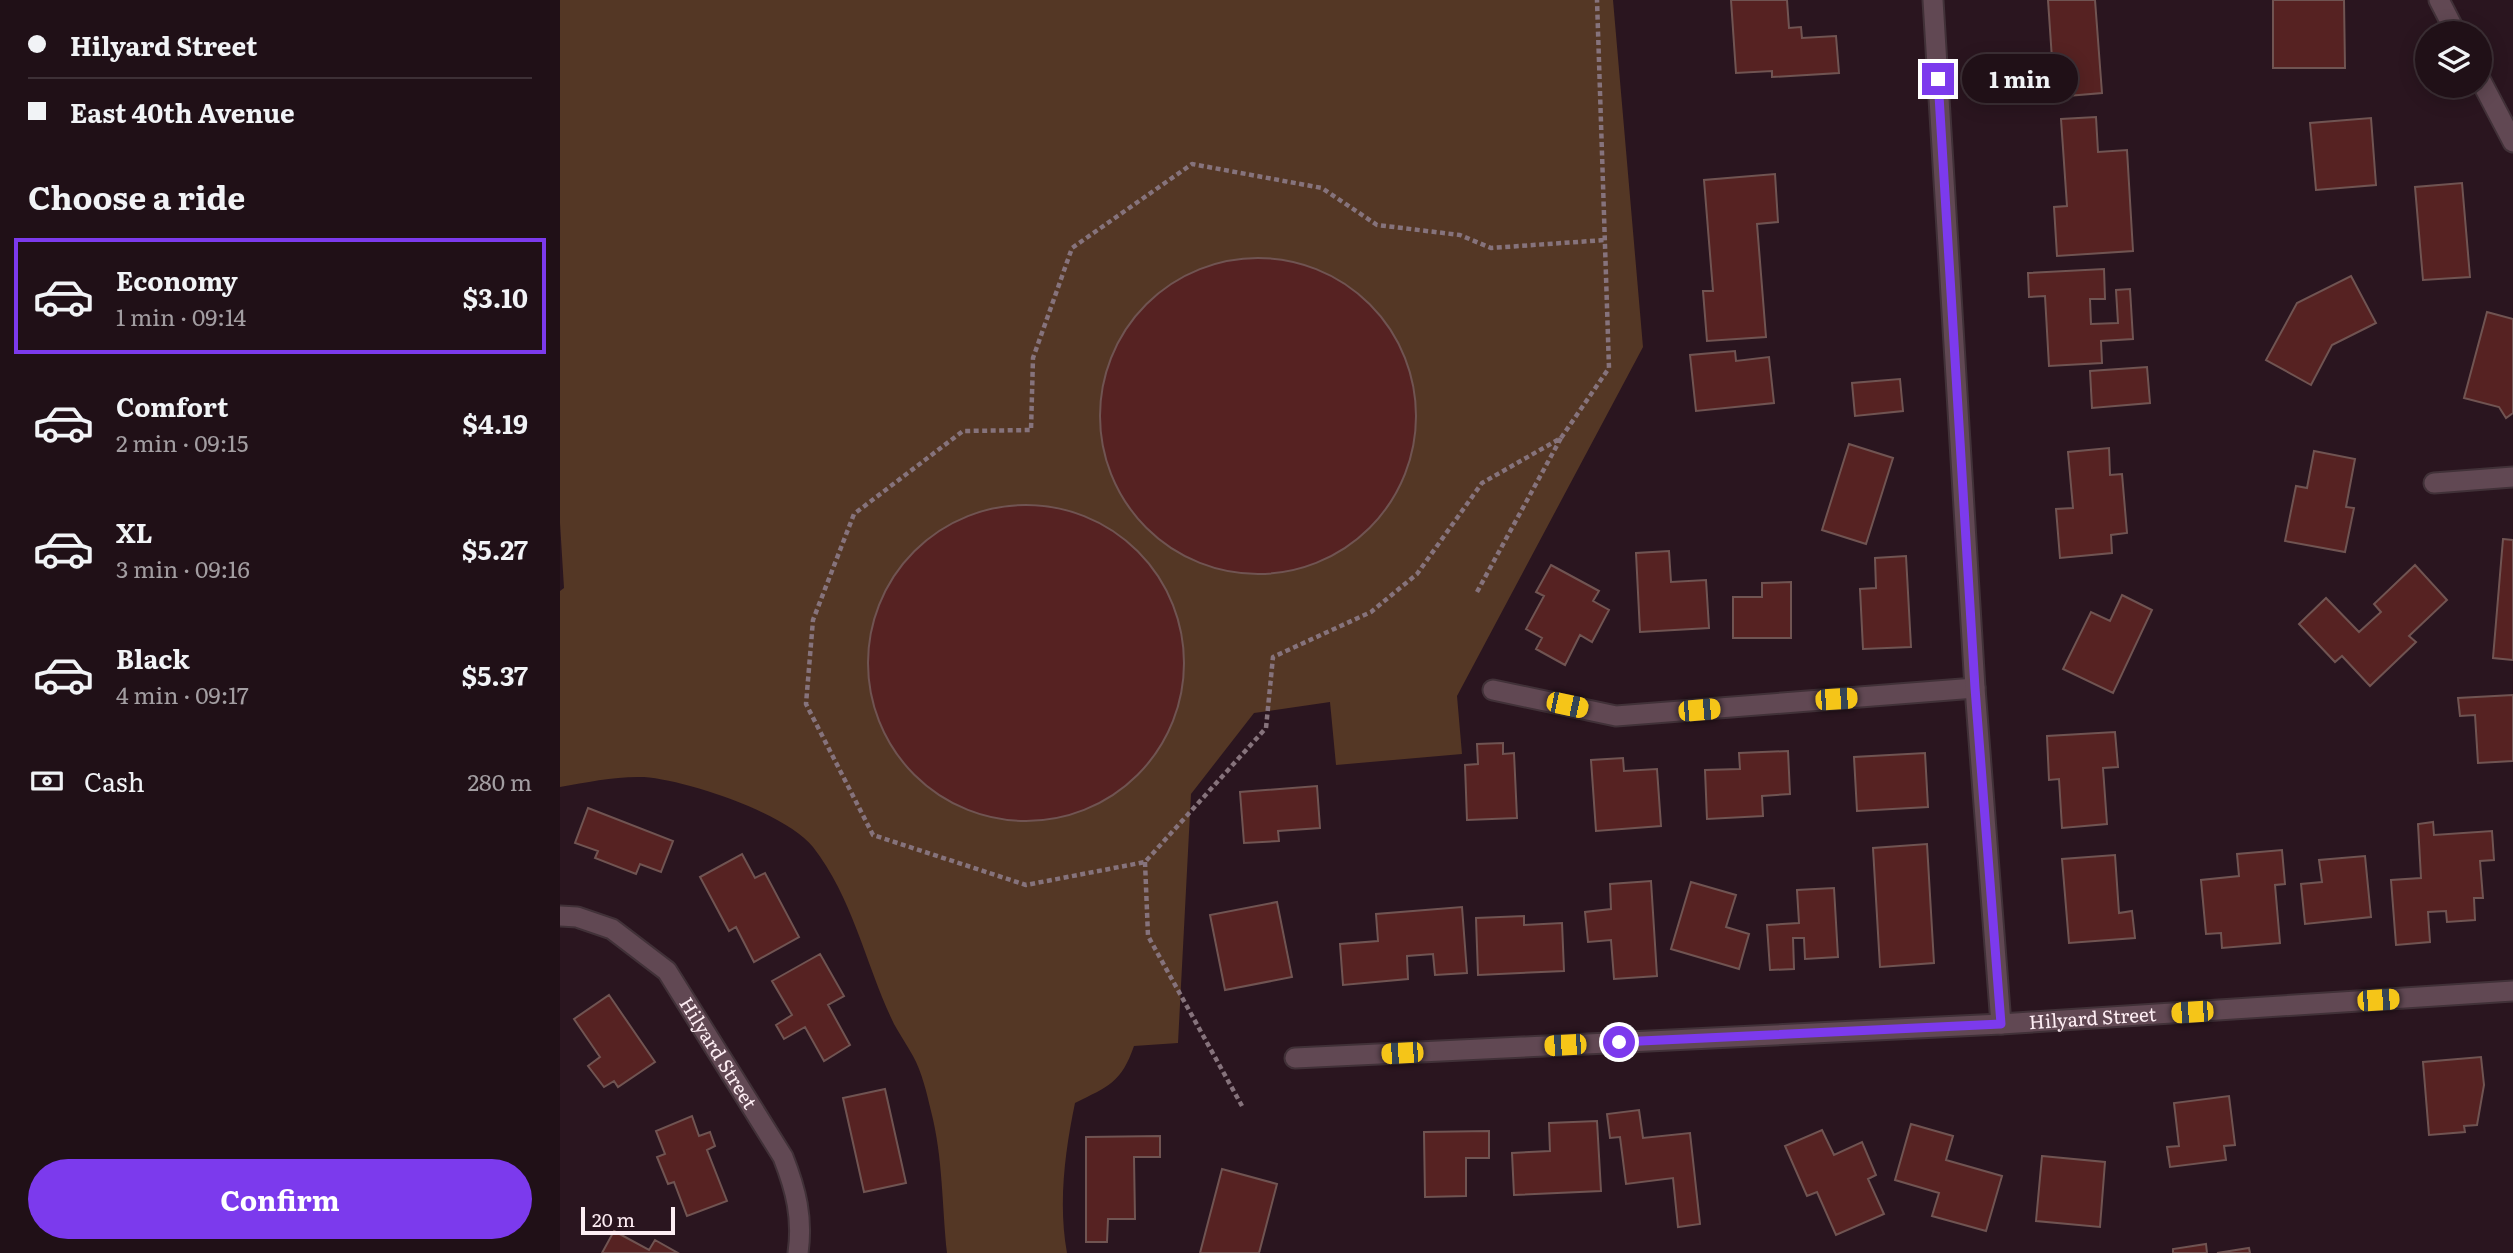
<!DOCTYPE html>
<html lang="en">
<head>
<meta charset="utf-8">
<style>
  body { margin:0; font-family:Literata,serif; background:#281920; color:#f1f3f6; height:100vh; display:flex; flex-direction:column; font-size:26px; white-space:nowrap }
  * { box-sizing:border-box; margin:0 }
  p { font-size:23px; color:#a29da1 }
  .icon { flex:none; width:38px; height:38px; fill:none; stroke:currentColor; stroke-width:2; stroke-linecap:round; stroke-linejoin:round }
  .map { position:relative; flex:1; overflow:hidden }
  .details { display:flex; flex-direction:column; background:#201017; width:560px }
  .details>* { flex:none }
  .banner { display:grid; align-content:center; height:154px; padding:0 28px; background:#201017 }
  .tools { position:absolute; left:1855px; top:21px; display:grid; gap:14px }
  .tools a { display:grid; place-items:center; width:77px; height:77px; border-radius:50%; background:#201017; box-shadow:0 4px 18px #0003,0 0 0 2px #3d3036; font-size:35px }
  .scale { position:absolute; left:21px; bottom:18px; width:94px; box-sizing:border-box; padding-left:7px; border:4px solid #fdedf3; border-top:0; font-size:19px; line-height:24px; white-space:nowrap; color:#fdedf3; -webkit-text-stroke:5px #2a151f; paint-order:stroke }
  .end { position:absolute; width:32px; height:32px; margin:-16px; border:9px solid #7c3aed; background:#fff; box-shadow:0 0 0 4px #fff }
  .from { border-radius:50% }
  .bubble { position:absolute; height:49px; border-radius:24px; background:#201017; box-shadow:0 4px 18px #0003,0 0 0 2px #3d3036; font-size:23px; font-weight:700; line-height:49px; text-align:center }
  .car { position:absolute; width:21px; height:42px; margin:-21px -10px; border-radius:9px; box-shadow:0 0 5px 2px #0007; background:linear-gradient(#f5c518 24%,#345 0 40%,#f5c518 0 76%,#345 0 86%,#f5c518 0) }
  .banner b { display:flex; align-items:center; gap:24px; height:66px; font-size:26px }
  .banner b+b { border-top:2px solid #3d3036 }
  .banner i { width:18px; height:18px; background:#f1f3f6 }
  ul { padding:0; list-style:none }
  li { display:flex; align-items:center; gap:21px; height:116px; margin:0 14px 10px; padding:0 14px; border:4px solid transparent; border-radius:0px }
  li div { flex:1 }
  li b { display:block; font-size:26px }
  li em { font-style:normal; font-weight:700 }
  li.current { border-color:#7c3aed }
  li>.icon { width:63px; height:63px; stroke-width:1.5 }
  h2 { padding:0 28px; font-size:32px; line-height:84px }
  .pay { display:flex; align-items:center; gap:18px; height:77px; padding:0 28px; font-size:26px }
  .pay p { margin-inline-start:auto }
  .action { display:flex; gap:14px; margin-top:auto; padding:14px 28px }
  .action a { flex:1; height:80px; border-radius:42px; background:#7c3aed; color:#fff; font-size:28px; font-weight:700; line-height:80px; text-align:center }
  main { display:flex; flex:1; min-height:0 }
  .map>svg:first-child { display:block }
  .green { fill:#543725 }
  .building { fill:#562222; stroke:#705452; stroke-width:2 }
  .lines { fill:none; stroke-linecap:round; stroke-linejoin:round }
  .minor-casing { stroke:#413138; stroke-width:23 }
  .tertiary-casing { stroke:#413138; stroke-width:23 }
  .path { stroke:#86737c; stroke-width:4.5; stroke-dasharray:5 3.5; stroke-linecap:butt }
  .minor { stroke:#614853; stroke-width:19 }
  .tertiary { stroke:#614853; stroke-width:19 }
  .route { stroke:#7c3aed; stroke-width:9 }
  .labels { text-anchor:middle; stroke-width:6; stroke-linejoin:round; paint-order:stroke }
  .street-label { font-size:19px; fill:#fdedf3; stroke:#2a151f }
</style>
</head>
<body>
<main>
<section class="details">
<div class="banner">
<b><i class="from"></i>Hilyard Street</b>
<b><i></i>East 40th Avenue</b>
</div>
<h2>Choose a ride</h2>
<ul>
<li class="current"><svg class="icon" aria-label="car" viewBox="0 0 24 24"><path d="M5 17H2v-5l4-1 3-4h7l3 4 3 1v5h-3M9 17h6M6 11h13"/><circle cx="7" cy="17" r="2"/><circle cx="17" cy="17" r="2"/></svg><div><b>Economy</b><p>1 min · 09:14</p></div><em>$3.10</em></li>
<li><svg class="icon" aria-label="car" viewBox="0 0 24 24"><path d="M5 17H2v-5l4-1 3-4h7l3 4 3 1v5h-3M9 17h6M6 11h13"/><circle cx="7" cy="17" r="2"/><circle cx="17" cy="17" r="2"/></svg><div><b>Comfort</b><p>2 min · 09:15</p></div><em>$4.19</em></li>
<li><svg class="icon" aria-label="car" viewBox="0 0 24 24"><path d="M5 17H2v-5l4-1 3-4h7l3 4 3 1v5h-3M9 17h6M6 11h13"/><circle cx="7" cy="17" r="2"/><circle cx="17" cy="17" r="2"/></svg><div><b>XL</b><p>3 min · 09:16</p></div><em>$5.27</em></li>
<li><svg class="icon" aria-label="car" viewBox="0 0 24 24"><path d="M5 17H2v-5l4-1 3-4h7l3 4 3 1v5h-3M9 17h6M6 11h13"/><circle cx="7" cy="17" r="2"/><circle cx="17" cy="17" r="2"/></svg><div><b>Black</b><p>4 min · 09:17</p></div><em>$5.37</em></li>
</ul>
<div class="pay"><svg class="icon" aria-label="cash" viewBox="0 0 24 24"><path d="M3 7h18v10H3z"/><circle cx="12" cy="12" r="2"/></svg>Cash<p>280 m</p></div>
<div class="action"><a>Confirm</a></div>
</section>
<div class="map">
<svg width="1953" height="1253" viewBox="0 0 1953 1253">
  <rect width="100%" height="100%" fill="#2a151f"/>
  <path class="green" d="M0,0H1053L1083,347L897,696L902,754L776,765L770,702L694,713L631,794L618,1043L574,1046C561,1083 549,1086 515,1103C505,1151 498,1204 507,1253H387C382,1206 383,1157 371,1111C367,1094 362,1072 353,1056C347,1045 340,1035 334,1024C306,966 293,898 253,847C226,813 126,780 84,777C56,776 28,782 0,787V591L4,588L0,523Z"/>
  <path class="building" d="M1171,0H1227L1229,28L1241,27L1242,38L1276,36L1279,73L1212,77V71L1176,73Z
    M1488,0H1535L1542,93L1484,98L1481,60L1492,59Z
    M1713,0H1784L1785,68H1713Z
    M1536,117L1538,152L1567,150L1573,251L1497,256L1494,207L1507,206L1501,119Z
    M1811,118L1816,185L1756,190L1750,123Z
    M1215,174L1218,222L1197,224L1206,337L1147,341L1143,291H1153L1144,180Z
    M1902,183L1910,277L1863,280L1855,187Z
    M540 416a158 158 0 1 1 316 0a158 158 0 1 1-316 0Z
    M1544,269L1545,299H1530L1531,324L1558,323L1556,290L1570,289L1573,339L1541,341L1542,363L1489,366L1485,296L1469,297L1468,273Z
    M1791,276L1816,323L1772,345L1751,385L1706,360L1737,303Z
    M1927,312L1953,319V413L1946,418L1939,407L1904,398Z
    M1175,351L1176,361L1209,357L1214,403L1136,411L1130,355Z
    M1587,367L1590,403L1532,408L1530,371Z
    M1340,379L1343,411L1295,416L1292,383Z
    M1289,444L1333,458L1306,544L1262,530Z
    M1549,448L1550,475L1562,474L1567,533L1551,535L1552,553L1500,558L1496,509L1513,508L1508,452Z
    M1754,451L1795,459L1786,507L1794,508L1785,552L1725,541L1736,486L1747,488Z
    M308 663a158 158 0 1 1 316 0a158 158 0 1 1-316 0Z
    M1943,539L1953,540V660L1933,658Z
    M1109,551L1111,582L1146,580L1149,628L1080,632L1076,553Z
    M1346,556L1351,647L1303,649L1300,589L1316,588L1315,558Z
    M991,565L1039,591L1033,601L1049,610L1032,642L1020,635L1005,665L976,649L982,638L966,629L984,596L976,592Z
    M1855,565L1887,600L1849,636L1856,642L1810,686L1782,656L1775,662L1739,624L1766,598L1799,632L1821,612L1814,604Z
    M1231,582V638H1173V597H1202V583Z
    M1562,595L1592,610L1553,693L1503,669L1531,612L1550,621Z
    M1953,695V761L1918,763L1915,715L1900,716L1898,698Z
    M1555,732L1558,767L1543,768L1547,824L1502,828L1499,779L1489,780L1487,736Z
    M943,743V754L954,753L957,818L907,820L905,765L918,764L917,744Z
    M1228,751L1230,794L1202,796L1203,816L1147,819L1145,770L1180,769L1179,753Z
    M1365,753L1368,807L1297,811L1294,757Z
    M1063,758L1064,771L1097,769L1101,826L1036,831L1031,760Z
    M757,786L760,828L718,831L719,841L684,843L680,792Z
    M28,808L113,841L101,872L80,864L76,874L35,858L38,851L15,843Z
    M1873,822L1874,835L1932,831L1934,860L1920,861L1923,898H1914L1915,920L1887,922L1886,911L1868,912L1870,942L1836,945L1831,880L1861,878L1858,824Z
    M1367,844L1374,963L1320,967L1313,848Z
    M1722,850L1725,884L1715,885L1720,943L1662,948L1661,933L1646,934L1641,880L1679,876L1677,854Z
    M182,854L195,878L205,873L239,937L194,962L176,927L169,931L140,877Z
    M1555,855L1559,913L1572,911L1575,938L1509,943L1502,859Z
    M1805,856L1811,917L1745,924L1741,884L1762,882L1759,860Z
    M1091,881L1097,976L1054,979L1051,940L1028,942L1025,912L1051,909L1050,884Z
    M1131,882L1176,895L1166,927L1189,934L1179,969L1111,949Z
    M1274,888L1278,957L1245,959L1244,938H1233L1234,969L1210,970L1207,925L1239,923L1237,890Z
    M717,902L732,977L665,990L650,915Z
    M902,907L907,973L875,975L873,954L847,956L848,979L783,985L780,944L818,941L816,914Z
    M964,916V925L1002,923L1004,971L918,975L916,918Z
    M260,954L284,996L268,1005L290,1045L264,1061L245,1027L224,1039L216,1025L232,1015L212,981Z
    M49,995L95,1062L58,1087L54,1081L44,1087L28,1066L40,1057L14,1019Z
    M1921,1057L1924,1085L1917,1125L1904,1126L1905,1132L1869,1135L1863,1062Z
    M325,1089L346,1183L304,1192L283,1098Z
    M1669,1096L1675,1145L1664,1146L1666,1160L1610,1167L1607,1147L1619,1146L1614,1103Z
    M1079,1110L1083,1138L1130,1133L1140,1224L1118,1227L1113,1178L1066,1184L1060,1137L1050,1138L1047,1114Z
    M132,1116L139,1136L150,1132L155,1146L147,1150L167,1201L127,1216L114,1182L108,1184L97,1157L105,1154L96,1131Z
    M1037,1121L1041,1191L954,1195L952,1153L990,1151L989,1123Z
    M1351,1124L1393,1136L1386,1160L1442,1176L1426,1231L1372,1216L1379,1193L1335,1180Z
    M1262,1130L1274,1155L1302,1142L1316,1175L1308,1179L1324,1214L1276,1235L1257,1192L1247,1196L1225,1146Z
    M929,1131V1158H906V1196L865,1197L864,1132Z
    M600,1136V1157H574L575,1219H548L547,1242H526V1137Z
    M1482,1156L1545,1162L1540,1227L1476,1221Z
    M662,1169L717,1184L699,1253H640Z
    M54,1231L89,1250L95,1240L118,1253H42Z
    M1646,1244L1647,1253H1613V1249Z
    M1689,1248L1690,1253H1657Z"/>
  <g class="lines">
    <g class="minor-casing">
      <g id="minor">
        <path d="M1879,0L1896,33"/>
        <path d="M1920,79L1953,142"/>
        <path d="M1874,483L1953,477"/>
        <path d="M933,690L1056,716L1415,688"/>
        <path id="s1" d="M0,916L17,917L52,929L107,971L223,1157C236,1190 243,1218 238,1253"/>
        <path d="M735,1058L1441,1024"/>
      </g>
    </g>
    <g class="tertiary-casing">
      <g id="tertiary">
        <path id="s2" d="M1373,0L1415,688L1441,1024L1953,991"/>
      </g>
    </g>
    <path class="path" d="M1001,438L1049,368L1037,0
      M917,592L1001,438L922,483L857,574L811,612L713,657L706,728L585,862L466,885L313,835L246,704L253,620L294,514L403,431L471,430L473,358L512,248L632,164L762,188L817,225L900,235L931,248L1045,240
      M585,862L588,936L682,1106"/>
    <use href="#minor" class="minor"/>
    <use href="#tertiary" class="tertiary"/>
  </g>
  <g class="lines">
    <path class="route" d="M1059,1042L1441,1024L1415,688L1378,79"/>
  </g>
  <g class="labels">
    <g class="street-label">
      <text dy="7" stroke="none"><textPath href="#s2" startOffset="1118">Hilyard Street</textPath></text>
      <text dy="7" stroke="none"><textPath href="#s1" startOffset="220">Hilyard Street</textPath></text>
    </g>
  </g>
</svg>
<div class="tools">
<a><svg class="icon" aria-label="layers" viewBox="0 0 24 24"><path d="M12 4l9 5-9 5-9-5zM3 14l9 5 9-5"/></svg></a>
</div>
<div class="scale">20 m</div>
<i class="end from" style="left:1059px;top:1042px"></i>
<i class="end" style="left:1378px;top:79px"></i>
<div class="bubble" style="left:1402px;top:54px;width:116px">1 min</div>
<i class="car" style="left:1276px;top:699px;rotate:86deg"></i>
<i class="car" style="left:1007px;top:705px;rotate:102deg"></i>
<i class="car" style="left:1139px;top:710px;rotate:85deg"></i>
<i class="car" style="left:1818px;top:1000px;rotate:86deg"></i>
<i class="car" style="left:1632px;top:1012px;rotate:266deg"></i>
<i class="car" style="left:1005px;top:1045px;rotate:267deg"></i>
<i class="car" style="left:842px;top:1053px;rotate:267deg"></i>
</div>
</main>
</body>
</html>
